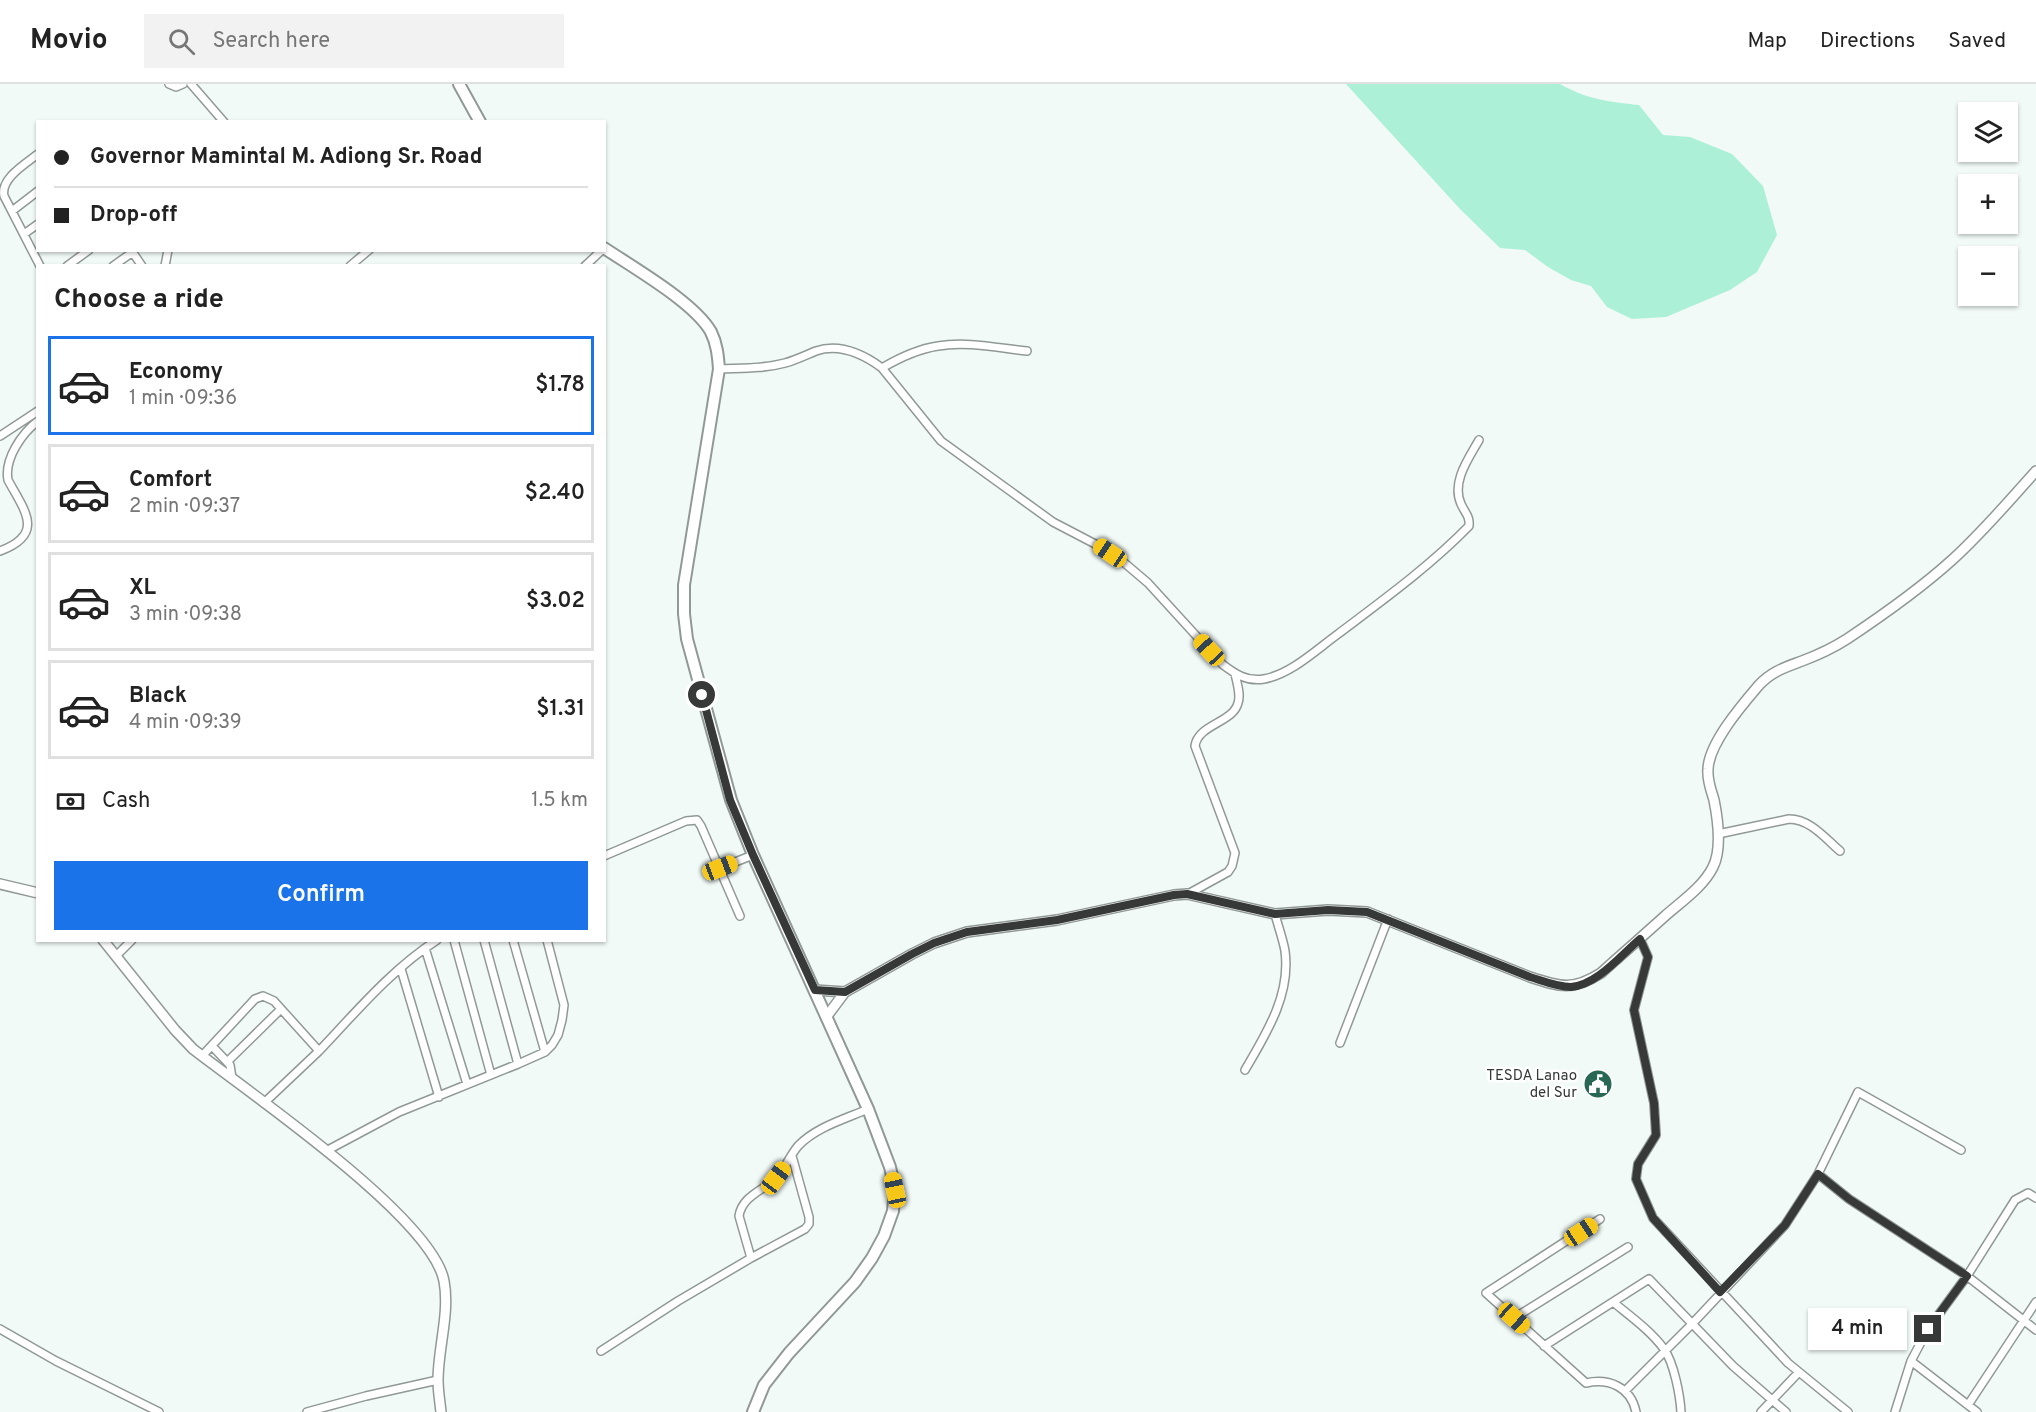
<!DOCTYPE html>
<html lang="en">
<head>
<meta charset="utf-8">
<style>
  body { margin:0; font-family:Overpass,sans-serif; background:#f2f2f2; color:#222; height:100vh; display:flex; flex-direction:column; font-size:22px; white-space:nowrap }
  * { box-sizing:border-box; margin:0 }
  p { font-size:20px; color:#767676 }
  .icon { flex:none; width:33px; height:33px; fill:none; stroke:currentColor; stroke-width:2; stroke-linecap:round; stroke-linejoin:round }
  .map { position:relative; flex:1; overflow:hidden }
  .sheet { position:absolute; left:36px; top:180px; width:570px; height:678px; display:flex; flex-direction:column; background:#fff; border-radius:0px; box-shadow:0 2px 4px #0004 }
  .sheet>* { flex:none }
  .banner { position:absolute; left:36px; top:36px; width:570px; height:132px; border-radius:0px; box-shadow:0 2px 4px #0004; display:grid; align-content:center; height:132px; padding:0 18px; background:#fff }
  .fabs { position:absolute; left:1958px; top:18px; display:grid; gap:12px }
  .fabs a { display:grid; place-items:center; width:60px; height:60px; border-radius:0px; background:#fff; box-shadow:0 2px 4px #0004; font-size:30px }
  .end { position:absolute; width:27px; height:27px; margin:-14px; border:8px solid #363938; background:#fff; box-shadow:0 0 0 3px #fff }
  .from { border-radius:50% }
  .bubble { position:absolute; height:42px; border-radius:0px; background:#fff; box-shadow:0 2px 4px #0004; font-size:20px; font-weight:600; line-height:42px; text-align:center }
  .car { position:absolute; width:18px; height:36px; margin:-18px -9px; border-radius:8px; box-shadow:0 0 4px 2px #0007; background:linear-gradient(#f5c518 24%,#345 0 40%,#f5c518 0 76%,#345 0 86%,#f5c518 0) }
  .banner b { display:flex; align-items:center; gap:21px; height:57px; font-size:22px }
  .banner b+b { border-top:2px solid #e0e0e0 }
  .banner i { width:15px; height:15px; background:#222 }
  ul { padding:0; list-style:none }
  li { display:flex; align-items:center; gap:18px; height:99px; margin:0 12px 9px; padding:0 6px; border:3px solid #e0e0e0; border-radius:0px }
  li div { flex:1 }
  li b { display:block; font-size:22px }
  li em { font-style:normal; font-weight:600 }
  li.on { border-color:#1a73e8 }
  li>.icon { width:54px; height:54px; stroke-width:1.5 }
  h2 { padding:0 18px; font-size:27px; line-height:72px }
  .pay { display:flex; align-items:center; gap:15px; height:66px; padding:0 18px; font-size:22px }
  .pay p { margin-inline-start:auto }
  .action { display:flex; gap:12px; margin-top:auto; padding:12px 18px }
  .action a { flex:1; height:69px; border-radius:0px; background:#1a73e8; color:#fff; font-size:24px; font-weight:600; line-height:69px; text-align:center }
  header { display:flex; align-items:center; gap:36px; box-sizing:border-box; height:84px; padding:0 30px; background:#fff; border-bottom:2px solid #e0e0e0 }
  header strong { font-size:28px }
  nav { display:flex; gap:33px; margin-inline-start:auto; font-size:21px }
  .search { width:420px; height:54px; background:#f2f2f2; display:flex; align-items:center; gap:15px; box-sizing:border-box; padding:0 21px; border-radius:0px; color:#767676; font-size:22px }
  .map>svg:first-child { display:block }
  .green { fill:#acf0d8 }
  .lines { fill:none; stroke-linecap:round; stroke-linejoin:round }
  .street-casing { stroke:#919996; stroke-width:10 }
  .secondary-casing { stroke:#919996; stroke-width:12 }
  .primary-casing { stroke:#919996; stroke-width:14 }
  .street { stroke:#fff; stroke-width:7 }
  .secondary { stroke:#fff; stroke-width:9 }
  .primary { stroke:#fff; stroke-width:10 }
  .route { stroke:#363938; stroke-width:8 }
  .labels { text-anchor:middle; stroke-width:5; stroke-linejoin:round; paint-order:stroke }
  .poi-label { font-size:15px; fill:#363938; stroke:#fff; text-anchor:end }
</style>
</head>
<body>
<header>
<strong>Movio</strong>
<div class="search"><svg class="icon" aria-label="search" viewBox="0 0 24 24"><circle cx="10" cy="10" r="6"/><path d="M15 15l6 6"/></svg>Search here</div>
<nav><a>Map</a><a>Directions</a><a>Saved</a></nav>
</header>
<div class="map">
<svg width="2036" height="1328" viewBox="0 0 2036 1328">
  <rect width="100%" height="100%" fill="#f1faf6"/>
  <path class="green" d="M1346,0H1560C1586,15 1609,18 1639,21L1663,51L1690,53L1732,70L1763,102L1777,151L1757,188L1730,206L1666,233L1632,235L1607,223L1591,202L1571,196L1548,183L1525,166L1500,164L1460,125Z"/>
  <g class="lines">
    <g class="street-casing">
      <path id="street" d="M169,0L176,3L183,0
        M191,0L224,38
        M38,70C25,80 0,95 4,112L40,182
        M12,127L38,107
        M24,150L38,140
        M131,166L142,182
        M67,182L89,166
        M113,182L133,168
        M165,182L168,166
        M350,182L369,166
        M585,182L602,166
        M882,284C899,274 918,265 938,262C966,257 998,264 1027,267
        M719,285C741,284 763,285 785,279C796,276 806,271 816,267C840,259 863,270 882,284L941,357L1053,438L1099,462L1121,476L1148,499L1222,580C1235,590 1247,598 1264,595C1291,590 1316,566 1338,550C1383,516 1430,482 1469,442C1470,432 1465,429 1461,420C1451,398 1469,374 1479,356
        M0,352L38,327
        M0,467C46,450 24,426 8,396C4,375 22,349 38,337
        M1718,750L1789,735C1810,735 1825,754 1840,767
        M604,772L686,737L697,736L701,742L740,832
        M720,784L753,771
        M1188,810L1228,788L1232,782L1235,769L1195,662C1198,640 1233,639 1238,619C1241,611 1237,599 1235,590
        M1640,855L1648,873L1634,926L1654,1019L1656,1051L1638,1080L1636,1095L1653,1134L1788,1279L1848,1328
        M454,856L491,991
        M484,856L518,980
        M513,856L545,968
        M425,864L467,1000
        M116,872L132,856
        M401,885L439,1013
        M1340,959L1388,835
        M212,962L230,981L232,994
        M319,967C356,928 392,885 437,856
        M202,972L255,915L263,912L274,917L319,967L264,1019
        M227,978L281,925
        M1245,986C1266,950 1291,911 1285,867C1283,855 1278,842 1275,830
        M326,1067L399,1028L518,980L545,968L552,961L558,951L562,936L564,921L547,856
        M1818,1090L1849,1115L1967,1192L2036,1246
        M1600,1135L1486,1209L1586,1299C1609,1294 1631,1303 1636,1328
        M751,1174L805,1145L809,1140V1133L792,1072
        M1613,1218C1630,1232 1651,1247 1664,1265C1674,1279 1680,1311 1681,1328
        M1514,1234L1628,1163
        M0,1245L56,1277L159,1328
        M1544,1262L1649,1195L1733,1282L1786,1328
        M601,1267L678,1217L751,1174L739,1132C742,1113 761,1107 774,1096C784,1087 789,1073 798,1062C816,1043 845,1035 868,1025
        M1911,1277L1977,1328
        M1625,1307L1692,1240L1785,1141L1818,1090L1858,1008L1961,1066
        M1968,1321L2036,1218
        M307,1328L366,1312L438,1296
        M1761,1328L1799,1288
        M1895,1328L1911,1277L1928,1245L1967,1192L2015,1116L2028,1109L2036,1114"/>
    </g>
    <g class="secondary-casing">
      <path id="secondary" d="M0,800L38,809
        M103,856L175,946L193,965C248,1008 432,1133 444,1197C450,1229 438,1264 438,1296C438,1307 440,1318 441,1328
        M815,906L845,908
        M827,932L845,908L912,870L934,859L967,848L1057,836L1174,811L1187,810L1275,830L1328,826L1367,828L1530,893C1560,903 1573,907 1601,889C1622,870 1644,851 1665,832C1682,817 1703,803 1713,783C1722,765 1718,736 1714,716C1711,705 1707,697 1708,685C1709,659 1742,621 1759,601C1772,587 1786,583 1802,577C1818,571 1833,564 1847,555C1883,531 1920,505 1952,476C1982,449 2009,417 2036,387"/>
    </g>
    <g class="primary-casing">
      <path id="primary" d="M459,0L480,38
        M604,164C634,184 695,219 711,248C717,260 718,272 719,285L684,501V530L687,555L731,716L753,771L868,1025L890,1083L895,1105L893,1127L884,1152L872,1174L855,1198L789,1269L764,1301L753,1328"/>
    </g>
    <use href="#street" class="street"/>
    <use href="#secondary" class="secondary"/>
    <use href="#primary" class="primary"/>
  </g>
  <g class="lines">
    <path class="route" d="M702,611L730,716L753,771L815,906L845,908L912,870L934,859L967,848L1057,836L1174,811L1187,810L1275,830L1328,826L1367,828L1530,893C1543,897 1557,903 1571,903C1597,901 1621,871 1640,855L1648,873L1634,926L1654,1019L1656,1051L1638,1080L1636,1095L1653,1134L1720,1208L1785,1141L1818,1090L1849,1115L1967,1192L1928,1245"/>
  </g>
  <defs>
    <g id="civic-disc" transform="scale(1.5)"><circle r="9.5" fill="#286754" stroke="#fff"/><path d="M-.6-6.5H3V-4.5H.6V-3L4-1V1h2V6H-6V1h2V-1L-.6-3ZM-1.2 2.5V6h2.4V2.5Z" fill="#fff"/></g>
  </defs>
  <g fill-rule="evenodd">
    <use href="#civic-disc" x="1598" y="1000"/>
  </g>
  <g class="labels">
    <g class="poi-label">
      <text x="1577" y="996">TESDA Lanao<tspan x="1577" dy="17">del Sur</tspan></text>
    </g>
  </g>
</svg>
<div class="fabs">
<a><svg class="icon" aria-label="layers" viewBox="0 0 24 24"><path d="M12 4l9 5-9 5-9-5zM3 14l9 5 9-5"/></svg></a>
<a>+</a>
<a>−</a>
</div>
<i class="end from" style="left:702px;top:611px"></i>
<i class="end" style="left:1928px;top:1245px"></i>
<div class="bubble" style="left:1808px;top:1224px;width:99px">4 min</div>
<i class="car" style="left:1110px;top:469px;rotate:304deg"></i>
<i class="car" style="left:1209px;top:566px;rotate:317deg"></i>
<i class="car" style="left:720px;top:784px;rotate:69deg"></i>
<i class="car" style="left:776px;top:1094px;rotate:37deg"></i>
<i class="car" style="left:895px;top:1106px;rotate:348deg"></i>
<i class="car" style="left:1581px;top:1148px;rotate:57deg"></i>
<i class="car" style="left:1514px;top:1234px;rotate:132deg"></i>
<div class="banner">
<b><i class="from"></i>Governor Mamintal M. Adiong Sr. Road</b>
<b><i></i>Drop-off</b>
</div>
<section class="sheet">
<h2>Choose a ride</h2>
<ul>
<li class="on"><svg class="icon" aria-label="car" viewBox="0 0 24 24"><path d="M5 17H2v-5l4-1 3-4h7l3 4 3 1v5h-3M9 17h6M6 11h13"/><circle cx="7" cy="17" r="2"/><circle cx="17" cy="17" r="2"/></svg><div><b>Economy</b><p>1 min · 09:36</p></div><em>$1.78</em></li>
<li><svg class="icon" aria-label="car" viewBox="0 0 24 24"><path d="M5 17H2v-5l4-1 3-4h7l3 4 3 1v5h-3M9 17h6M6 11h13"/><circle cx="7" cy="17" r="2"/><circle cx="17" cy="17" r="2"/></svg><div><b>Comfort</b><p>2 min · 09:37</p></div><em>$2.40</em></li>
<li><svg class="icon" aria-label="car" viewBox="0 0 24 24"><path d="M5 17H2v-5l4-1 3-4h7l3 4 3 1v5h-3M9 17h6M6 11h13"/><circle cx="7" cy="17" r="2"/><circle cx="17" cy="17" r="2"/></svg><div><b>XL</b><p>3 min · 09:38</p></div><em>$3.02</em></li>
<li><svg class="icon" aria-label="car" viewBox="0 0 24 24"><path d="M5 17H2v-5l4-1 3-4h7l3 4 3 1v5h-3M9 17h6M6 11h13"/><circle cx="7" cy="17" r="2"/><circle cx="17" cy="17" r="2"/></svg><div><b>Black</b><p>4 min · 09:39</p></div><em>$1.31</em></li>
</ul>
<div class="pay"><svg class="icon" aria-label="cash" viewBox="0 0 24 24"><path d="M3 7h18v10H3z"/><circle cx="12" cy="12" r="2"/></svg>Cash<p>1.5 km</p></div>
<div class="action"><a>Confirm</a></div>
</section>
</div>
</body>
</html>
